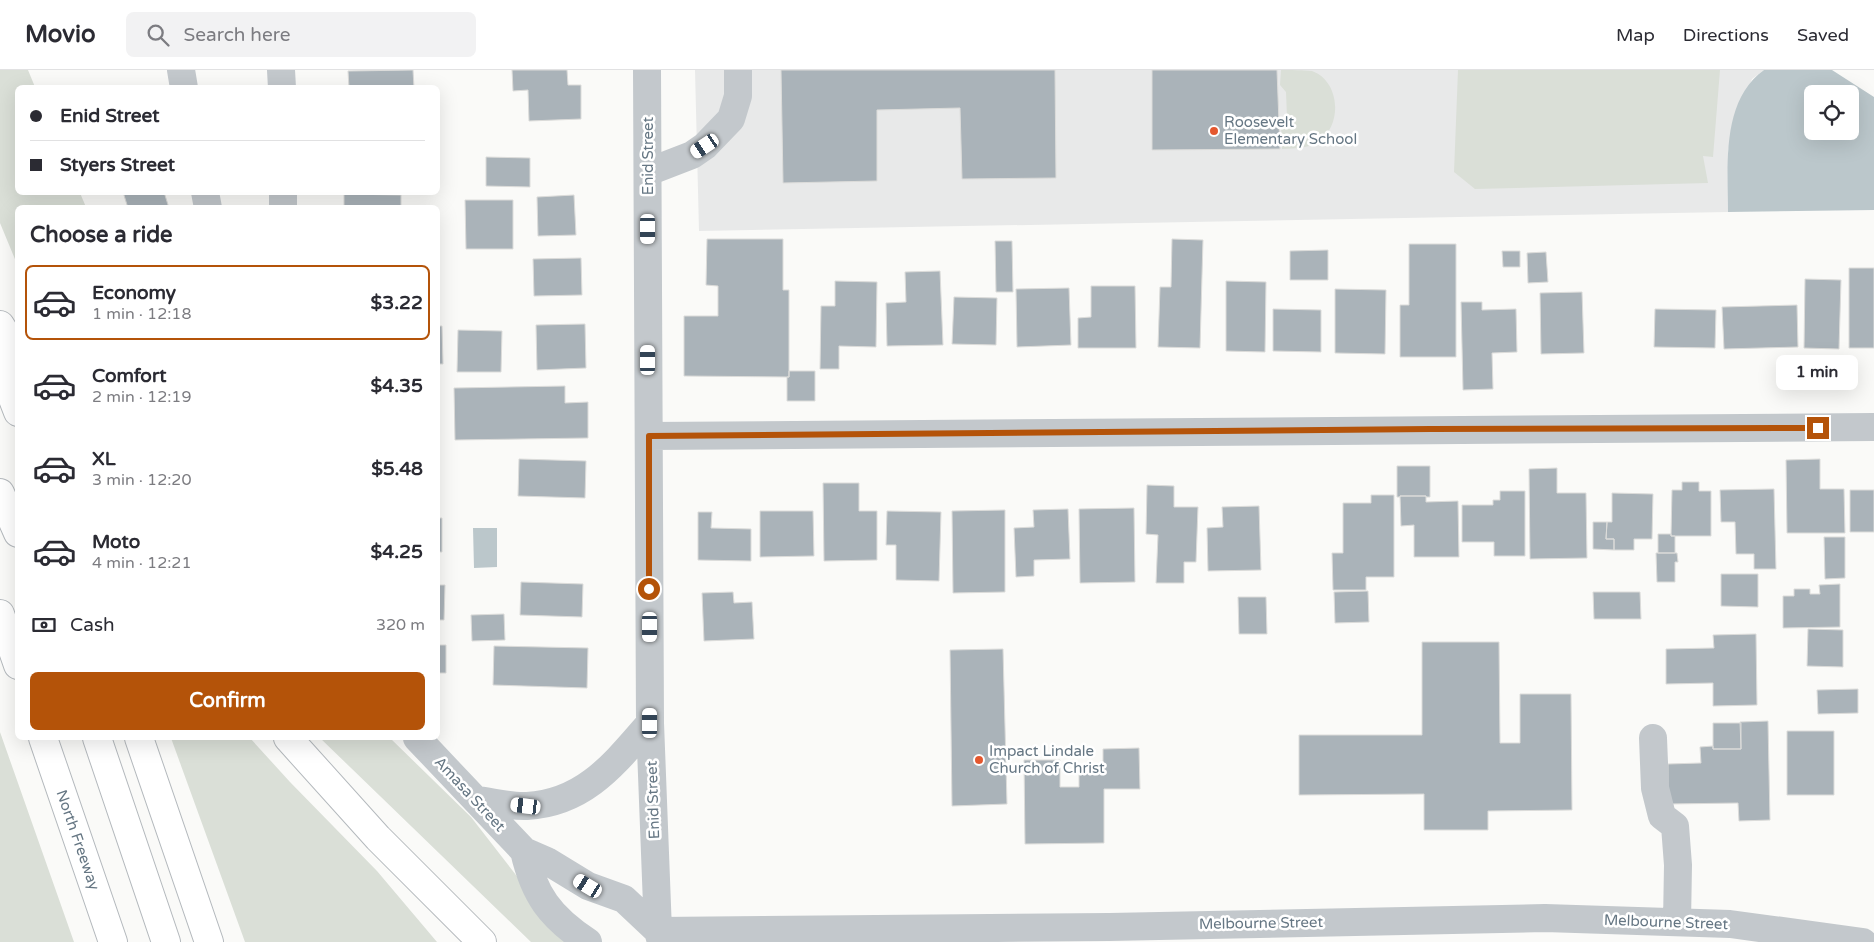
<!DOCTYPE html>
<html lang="en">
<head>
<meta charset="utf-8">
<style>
  body { margin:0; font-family:"Varela Round",sans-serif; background:#f2f2f3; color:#2b2b33; height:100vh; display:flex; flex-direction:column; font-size:19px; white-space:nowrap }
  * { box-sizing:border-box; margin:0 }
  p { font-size:16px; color:#7c7c81 }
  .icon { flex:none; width:28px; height:28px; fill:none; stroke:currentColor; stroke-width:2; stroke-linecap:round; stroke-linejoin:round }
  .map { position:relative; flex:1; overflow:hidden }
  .details { position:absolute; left:15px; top:135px; width:425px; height:535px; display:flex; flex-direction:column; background:#fff; border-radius:8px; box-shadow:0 5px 20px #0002 }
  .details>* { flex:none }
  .top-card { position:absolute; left:15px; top:15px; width:425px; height:110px; border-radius:8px; box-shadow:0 5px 20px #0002; display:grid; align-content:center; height:110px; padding:0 15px; background:#fff }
  .buttons { position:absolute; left:1804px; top:15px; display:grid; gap:10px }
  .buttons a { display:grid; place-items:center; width:55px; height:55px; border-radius:8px; background:#fff; box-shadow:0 5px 20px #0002; font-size:25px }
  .end { position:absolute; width:22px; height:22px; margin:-11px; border:6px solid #b45309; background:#fff; box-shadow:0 0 0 2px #fff }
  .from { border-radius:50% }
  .bubble { position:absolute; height:35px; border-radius:8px; background:#fff; box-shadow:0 5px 20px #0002; font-size:16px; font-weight:800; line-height:35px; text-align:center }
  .car { position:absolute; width:15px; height:30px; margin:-15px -8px; border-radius:6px; box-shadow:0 0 4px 1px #0007; background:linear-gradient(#fff 24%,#345 0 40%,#fff 0 76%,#345 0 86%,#fff 0) }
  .top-card b { display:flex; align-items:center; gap:18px; height:48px; font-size:19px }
  .top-card b+b { border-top:1px solid #e1e1e2 }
  .top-card i { width:12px; height:12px; background:#2b2b33 }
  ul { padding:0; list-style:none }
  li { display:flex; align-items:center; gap:15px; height:75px; margin:0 10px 8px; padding:0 5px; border:2px solid transparent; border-radius:8px }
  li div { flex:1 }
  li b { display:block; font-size:19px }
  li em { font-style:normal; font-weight:800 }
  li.selected { border-color:#b45309 }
  li>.icon { width:45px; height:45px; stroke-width:1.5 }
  h2 { padding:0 15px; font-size:22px; line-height:60px }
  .pay { display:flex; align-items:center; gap:12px; height:55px; padding:0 15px; font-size:19px }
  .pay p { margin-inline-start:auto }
  .action { display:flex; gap:10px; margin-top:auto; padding:10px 15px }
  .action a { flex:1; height:58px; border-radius:8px; background:#b45309; color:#fff; font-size:20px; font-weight:800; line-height:58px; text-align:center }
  header { display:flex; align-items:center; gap:30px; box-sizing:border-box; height:70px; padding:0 25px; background:#fff; border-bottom:1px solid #e1e1e2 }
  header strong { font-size:24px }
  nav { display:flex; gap:28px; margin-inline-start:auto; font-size:18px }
  .search { width:350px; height:45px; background:#f2f2f3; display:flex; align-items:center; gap:12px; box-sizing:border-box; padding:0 18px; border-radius:8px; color:#7c7c81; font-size:19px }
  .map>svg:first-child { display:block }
  .built { fill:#e8e9e9 }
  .green { fill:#dadfd7 }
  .water { fill:#bbc7cb; fill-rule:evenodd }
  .building { fill:#aab3b9; stroke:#dcdcda }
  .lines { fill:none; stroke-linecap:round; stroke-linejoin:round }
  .highway-casing { stroke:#b4b9bd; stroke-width:30 }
  .minor { stroke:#c3c8cc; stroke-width:28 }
  .highway { stroke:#fff; stroke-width:28 }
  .route { stroke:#b45309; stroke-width:6 }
  .poi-dot { fill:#e4572e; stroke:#fff; stroke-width:2 }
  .labels { text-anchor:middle; stroke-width:5; stroke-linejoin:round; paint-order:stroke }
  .poi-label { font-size:15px; fill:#657683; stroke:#fff; text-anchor:start }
  .street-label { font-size:15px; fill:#657683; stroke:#fff }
</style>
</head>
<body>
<header>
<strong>Movio</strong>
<div class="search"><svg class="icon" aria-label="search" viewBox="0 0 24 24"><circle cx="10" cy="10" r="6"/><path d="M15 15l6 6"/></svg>Search here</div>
<nav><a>Map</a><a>Directions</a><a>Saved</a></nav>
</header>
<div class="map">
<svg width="1874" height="872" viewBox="0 0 1874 872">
  <rect width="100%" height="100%" fill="#fafaf8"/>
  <path class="built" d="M695,0H1764L1752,9L1728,80V142L699,161Z"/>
  <path class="green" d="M0,0H28L35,17L18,18V122L80,123L86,137L18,138L17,194L0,153Z
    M1281,0C1290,0 1303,0 1312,1C1340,11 1343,55 1319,71C1308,79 1295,78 1282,79L1281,54L1287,47L1286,22L1280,15Z
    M1458,0H1720L1713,87L1703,86L1708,113L1475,119L1454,102Z
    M0,662L74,872H0Z
    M171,668H250L290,712L377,801L437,872H245Z
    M320,668H390L471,747L568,872H531Z"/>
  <path class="water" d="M1764,0H1832L1874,27V140L1728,142C1728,95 1721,31 1764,0ZM1812,24H1850V61H1812Z
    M473,458H497V497L474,498Z"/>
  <path class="building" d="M413,0L414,18H349L348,1Z
    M512,0H567L568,15H581V49L529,51L528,20L513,21Z
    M781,0H1055L1056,108L962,109L960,38L877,40V111L783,113Z
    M1152,0H1277L1280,79L1152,80Z
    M486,87L530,88V117L486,116Z
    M123,122H164L169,138H128Z
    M344,124L401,125V138H344Z
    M574,125L576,165L538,166L537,127Z
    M465,130H513V179H466Z
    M707,169H783V220H789V307L684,306V246H718V216L706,215Z
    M1172,169L1203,170L1200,278L1158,277L1160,217H1171Z
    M995,171H1012L1013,222H996Z
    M1409,174H1456V287H1400V235H1409Z
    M1328,180V210H1290V181Z
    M1502,181H1520V197H1503Z
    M1546,182L1548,212L1528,213L1527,183Z
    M581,188L582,225L534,226L533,189Z
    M1849,198H1874V278H1849Z
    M940,201L943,275L887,276L886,233L906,232L905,202Z
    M1805,209L1841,210L1839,279L1804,278Z
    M835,211L877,212L876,277L839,276V299H820L821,236H835Z
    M1226,211L1266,212L1265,282L1226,281Z
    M1091,216H1135L1136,278H1078V248L1091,247Z
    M1069,218L1071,275L1017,277L1016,219Z
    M1335,219L1386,220L1385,284L1335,283Z
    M1582,222L1584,283L1541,284L1540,223Z
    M954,227L997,228L996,275L952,274Z
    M1461,232H1482V240L1516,239L1517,282L1492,283L1493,319L1463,320Z
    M1797,235L1798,277L1724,279L1722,237Z
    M1273,239L1321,240V282L1273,281Z
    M1655,239L1716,240L1715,278L1654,277Z
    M585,254L586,298L537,300L536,255Z
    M438,256H442L443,294H438Z
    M458,260L502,261L501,302H457Z
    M789,301H815V331H787V307H789Z
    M565,316V333L588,332V368L455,370L454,318Z
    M519,389L586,391L585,428L518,426Z
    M1820,389V419H1844L1845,463H1787L1786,390Z
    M1397,396H1430V427H1426V426H1400V427H1397Z
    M1557,398V423H1586L1587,488L1530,489L1529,399Z
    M1682,412H1699V421H1711V466H1671L1672,420H1682Z
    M823,413H859V441H877V490L824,491Z
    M1147,415L1174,416V437H1198L1196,492H1184V513H1156L1158,465L1146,464Z
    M1774,419L1776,499H1754V484H1736L1735,452H1721L1720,420Z
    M1850,420H1874V462H1850Z
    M1500,421H1525V486H1494V472H1462V435H1493V430H1500Z
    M1612,423L1653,424L1652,469H1634V480H1614V469H1606L1607,452H1612Z
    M1371,425H1394V507H1366V520H1333L1332,483H1343V433H1371Z
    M1400,426H1426V432L1458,431L1459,487H1414V455L1401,456Z
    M1259,436L1261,500L1208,501L1207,458L1223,457L1222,437Z
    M1134,438L1135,512L1080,513L1079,439Z
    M1068,439L1070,489L1034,490V506L1016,507L1014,458L1034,457L1033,440Z
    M1005,440V522L953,523L952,441Z
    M760,441H813L814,486L760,487Z
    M887,441L941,442L939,511L896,510V475H886Z
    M698,442H712L711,458L751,459V491L698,490Z
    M438,448H442V482H438Z
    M1593,452H1607L1606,469H1614V480L1593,479Z
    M1658,464H1671V466H1675V483H1658Z
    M1824,467H1845V508L1825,509Z
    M1656,483H1677L1678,492H1675V512H1657Z
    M1721,504H1758V537L1721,536Z
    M521,512L583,514L582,547L520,545Z
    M1840,514V557L1783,558V526H1794V519H1810V524H1820L1819,515Z
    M438,515H445L444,550H438Z
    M1368,521L1369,552L1335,553L1334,522Z
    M733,522L734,533L752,532L754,569L704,571L702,523Z
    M1593,522H1640L1641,549H1594Z
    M1238,527H1266L1267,564H1239Z
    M504,544L505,570L472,571L471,545Z
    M1808,559L1843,560V597L1807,596Z
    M1756,564L1757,635L1713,636V613L1666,614V579L1714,578L1713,565Z
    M1422,572H1499L1500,673H1520V624H1571L1572,740L1488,741V760H1424V724L1299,725V665H1422Z
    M438,575H446V603H438Z
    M494,576L588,578L587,618L493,615Z
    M1003,579L1007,734L952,736L950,580Z
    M1858,619V643L1818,644L1817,620Z
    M1768,651L1770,750L1739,751L1738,733L1668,734V694L1701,693L1700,677L1713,676V679H1741L1740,652Z
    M1713,653H1741V679H1713Z
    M1787,661H1834V725H1787Z
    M1139,678L1140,719H1104V773L1025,774L1024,690H1060V717H1079V698L1103,697V679Z"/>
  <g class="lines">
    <g class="highway-casing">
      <path id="highway" d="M0,255L18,284
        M0,295L18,342
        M0,423L18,463
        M0,544L18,595
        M43,668L113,872
        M97,668L166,872
        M139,668L209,872
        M288,668L378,768L482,872"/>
    </g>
    <path class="minor" d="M181,0L184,18
      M281,0L282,18
      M647,0L650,653L658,861L661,872
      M648,102L692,85L705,76L731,49L738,26V0
      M205,122L208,138
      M283,122V138
      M649,366L1874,357
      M417,668L524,781L547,791L588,816L624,829L658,861
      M1653,668L1655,718L1662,746L1675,756L1678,795L1677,852
      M477,730C493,732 511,737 527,736C585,733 615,693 650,653
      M524,781C534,825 550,847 588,872
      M658,861L1109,857L1545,848L1730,854L1863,872"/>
    <use href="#highway" class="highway"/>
  </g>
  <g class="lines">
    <path class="route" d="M649,519V366L1430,359L1818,358"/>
  </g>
  <g class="poi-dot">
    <circle cx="1214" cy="61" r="5"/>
    <circle cx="979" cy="690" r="5"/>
  </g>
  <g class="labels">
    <g class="poi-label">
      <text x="1224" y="57">Roosevelt<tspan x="1224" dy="17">Elementary School</tspan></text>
      <text x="989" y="686">Impact Lindale<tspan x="989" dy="17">Church of Christ</tspan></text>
    </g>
    <g class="street-label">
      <text transform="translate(648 86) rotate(-90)" y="5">Enid Street</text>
      <text transform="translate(470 724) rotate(47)" y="5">Amasa Street</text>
      <text transform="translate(653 730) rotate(-92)" y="5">Enid Street</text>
      <text transform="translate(78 770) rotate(71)" y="5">North Freeway</text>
      <text transform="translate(1666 852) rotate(2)" y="5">Melbourne Street</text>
      <text transform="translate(1261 853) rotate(-1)" y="5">Melbourne Street</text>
    </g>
  </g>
</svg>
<div class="buttons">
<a><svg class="icon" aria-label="locate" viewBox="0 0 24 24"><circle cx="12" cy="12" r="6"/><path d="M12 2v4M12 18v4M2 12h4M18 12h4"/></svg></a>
</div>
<i class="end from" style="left:649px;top:519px"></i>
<i class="end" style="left:1818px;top:358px"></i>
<div class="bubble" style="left:1776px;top:285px;width:82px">1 min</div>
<i class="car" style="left:705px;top:76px;rotate:236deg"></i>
<i class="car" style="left:648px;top:159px;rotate:180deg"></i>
<i class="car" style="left:648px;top:290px;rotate:0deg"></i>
<i class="car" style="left:650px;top:557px;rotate:180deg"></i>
<i class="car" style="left:650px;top:653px;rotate:0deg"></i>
<i class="car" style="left:526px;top:736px;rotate:277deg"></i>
<i class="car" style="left:588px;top:816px;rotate:301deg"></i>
<div class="top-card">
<b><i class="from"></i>Enid Street</b>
<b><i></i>Styers Street</b>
</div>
<section class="details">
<h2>Choose a ride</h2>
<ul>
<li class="selected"><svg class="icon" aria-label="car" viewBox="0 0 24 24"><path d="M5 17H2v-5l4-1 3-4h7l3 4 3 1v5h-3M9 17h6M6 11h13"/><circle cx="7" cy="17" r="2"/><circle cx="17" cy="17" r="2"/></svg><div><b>Economy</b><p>1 min · 12:18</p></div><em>$3.22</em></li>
<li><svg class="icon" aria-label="car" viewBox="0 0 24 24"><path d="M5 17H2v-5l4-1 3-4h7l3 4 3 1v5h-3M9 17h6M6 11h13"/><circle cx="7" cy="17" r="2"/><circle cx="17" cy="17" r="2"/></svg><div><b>Comfort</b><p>2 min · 12:19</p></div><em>$4.35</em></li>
<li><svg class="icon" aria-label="car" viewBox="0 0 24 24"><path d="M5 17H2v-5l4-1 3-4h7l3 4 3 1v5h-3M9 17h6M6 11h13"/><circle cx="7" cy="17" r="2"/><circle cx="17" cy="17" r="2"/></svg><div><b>XL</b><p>3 min · 12:20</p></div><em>$5.48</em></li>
<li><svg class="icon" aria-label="car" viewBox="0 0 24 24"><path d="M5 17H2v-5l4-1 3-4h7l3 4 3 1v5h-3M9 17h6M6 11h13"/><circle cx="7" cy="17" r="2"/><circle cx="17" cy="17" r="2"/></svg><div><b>Moto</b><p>4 min · 12:21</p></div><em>$4.25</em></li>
</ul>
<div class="pay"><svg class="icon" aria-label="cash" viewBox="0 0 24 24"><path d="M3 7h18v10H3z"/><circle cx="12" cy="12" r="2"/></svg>Cash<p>320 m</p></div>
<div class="action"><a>Confirm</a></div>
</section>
</div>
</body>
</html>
